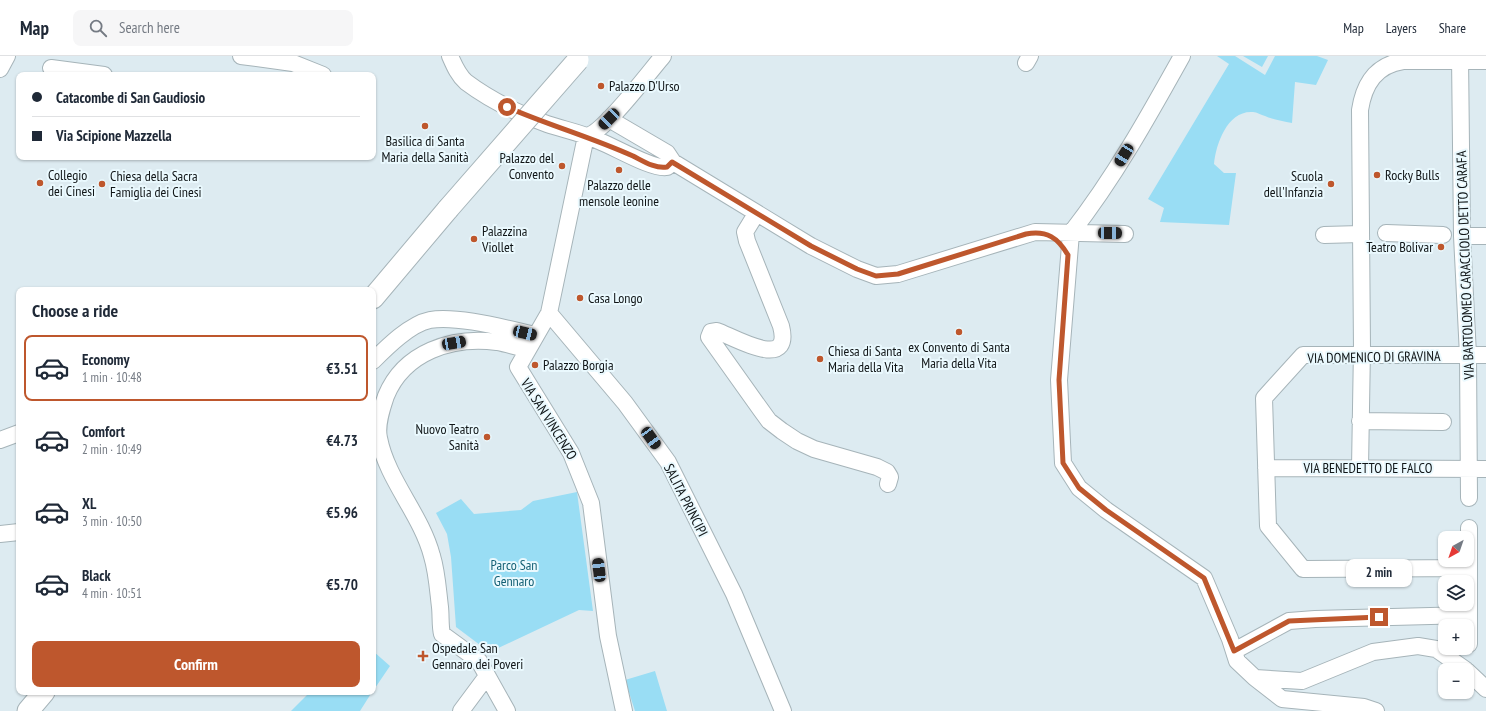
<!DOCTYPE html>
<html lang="en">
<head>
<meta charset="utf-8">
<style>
  body { margin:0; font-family:"PT Sans Narrow",sans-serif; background:#f6f6f7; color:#1f2937; height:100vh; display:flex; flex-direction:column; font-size:15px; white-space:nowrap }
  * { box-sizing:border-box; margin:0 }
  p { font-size:13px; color:#747a83 }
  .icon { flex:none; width:22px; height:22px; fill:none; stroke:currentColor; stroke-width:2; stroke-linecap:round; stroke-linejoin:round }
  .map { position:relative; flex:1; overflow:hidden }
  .panel { position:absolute; left:16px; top:231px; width:360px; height:408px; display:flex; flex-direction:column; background:#fff; border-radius:8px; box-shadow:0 1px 3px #0004 }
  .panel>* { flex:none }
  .guide { position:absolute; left:16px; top:16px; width:360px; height:88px; border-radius:8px; box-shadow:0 1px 3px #0004; display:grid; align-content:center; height:88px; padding:0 16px; background:#fff }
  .needle { width:26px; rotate:220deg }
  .controls { position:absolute; left:1438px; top:475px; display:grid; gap:8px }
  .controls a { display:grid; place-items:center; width:36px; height:36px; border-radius:8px; background:#fff; box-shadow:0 1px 3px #0004; font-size:20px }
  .end { position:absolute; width:18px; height:18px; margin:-9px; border:5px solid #be572d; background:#fff; box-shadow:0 0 0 2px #fff }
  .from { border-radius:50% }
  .bubble { position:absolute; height:28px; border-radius:8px; background:#fff; box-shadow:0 1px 3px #0004; font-size:13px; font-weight:800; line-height:28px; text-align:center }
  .car { position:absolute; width:12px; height:24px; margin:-12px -6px; border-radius:5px; box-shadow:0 0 3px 1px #0007; background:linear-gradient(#222 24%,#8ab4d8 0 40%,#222 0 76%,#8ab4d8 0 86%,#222 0) }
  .guide b { display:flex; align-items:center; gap:14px; height:38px; font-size:15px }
  .guide b+b { border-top:1px solid #e0e1e3 }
  .guide i { width:10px; height:10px; background:#1f2937 }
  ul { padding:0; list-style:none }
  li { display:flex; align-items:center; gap:12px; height:66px; margin:0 8px 6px; padding:0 8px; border:2px solid transparent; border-radius:8px }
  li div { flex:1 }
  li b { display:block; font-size:15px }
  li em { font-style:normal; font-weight:800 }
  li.selected { border-color:#be572d }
  li>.icon { width:36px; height:36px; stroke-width:1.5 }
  h2 { padding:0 16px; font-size:18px; line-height:48px }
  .cta { display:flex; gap:8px; margin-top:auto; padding:8px 16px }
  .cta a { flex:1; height:46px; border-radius:8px; background:#be572d; color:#fff; font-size:16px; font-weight:800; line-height:46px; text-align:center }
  header { display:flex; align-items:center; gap:24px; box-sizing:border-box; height:56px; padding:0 20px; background:#fff; border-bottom:1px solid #e0e1e3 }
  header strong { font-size:19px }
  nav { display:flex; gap:22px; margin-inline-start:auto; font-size:14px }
  .search { width:280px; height:36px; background:#f6f6f7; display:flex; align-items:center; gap:10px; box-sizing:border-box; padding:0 14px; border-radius:8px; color:#747a83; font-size:15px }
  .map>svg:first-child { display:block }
  .green { fill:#99ddf4 }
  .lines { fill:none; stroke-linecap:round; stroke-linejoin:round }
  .minor-casing { stroke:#a6b4b9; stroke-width:18 }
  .major-casing { stroke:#a6b4b9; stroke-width:23 }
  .minor { stroke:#fff; stroke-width:16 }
  .major { stroke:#fff; stroke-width:21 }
  .major-bridge-casing { stroke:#a6b4b9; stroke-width:23; stroke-linecap:butt }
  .major-bridge { stroke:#fff; stroke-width:21 }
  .route { stroke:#be572d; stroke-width:5 }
  .poi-dot { fill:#be572d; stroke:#eaf9fe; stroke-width:1.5 }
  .labels { text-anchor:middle; stroke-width:4; stroke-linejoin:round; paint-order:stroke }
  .poi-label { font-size:14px; fill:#101517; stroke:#eaf9fe; text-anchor:start }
  .street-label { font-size:14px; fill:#101517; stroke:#eaf9fe }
  .park-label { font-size:14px; fill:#125f74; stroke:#eaf9fe }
</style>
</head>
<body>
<header>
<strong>Map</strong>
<div class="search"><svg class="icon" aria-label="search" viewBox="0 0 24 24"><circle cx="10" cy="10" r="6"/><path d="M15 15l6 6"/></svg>Search here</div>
<nav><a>Map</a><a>Layers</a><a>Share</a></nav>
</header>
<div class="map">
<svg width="1486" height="655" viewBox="0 0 1486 655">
  <rect width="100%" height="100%" fill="#ddebf1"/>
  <path class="green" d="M1217,0H1235L1265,19L1275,0H1317L1328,4L1316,29L1295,26L1292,67C1283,65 1274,64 1265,60C1261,59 1257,56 1253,56C1228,54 1216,87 1214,108L1224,117H1236L1229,169L1160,166L1164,152L1148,143L1229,8Z
    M1243,0H1268L1262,11Z
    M577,436L593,555L579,554L494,594L484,592L456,571L451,501L447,478L436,457L461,443L474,458L521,454L533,445Z
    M373,595L390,610L373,635Z
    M655,615L667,655H635L625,624Z
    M310,636H372L360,655H291Z"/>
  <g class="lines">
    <g class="minor-casing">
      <path id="minor" d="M241,0L293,7L323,19
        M450,0C454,9 458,19 466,26C490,44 519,58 547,68C565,74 582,77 599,85C615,91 653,114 667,111L673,106
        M1460,0L1462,180L1468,299L1469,442
        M1026,7L1030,0
        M51,12L104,19
        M0,13L7,0
        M609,63L667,97L673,106
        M586,80L549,257L518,311L571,397L591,447L608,580L624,655
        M586,80C603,78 650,15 663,0
        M673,106L811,190L857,213L876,220L898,218L1035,176L1125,178
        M756,158L745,176L747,185L781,270C793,317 732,280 717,275L711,276L709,281L761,354L769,365L782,375L797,385L814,393L877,411L887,416L890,421L888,428
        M1071,177L1059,324L1063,407L1079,432L1106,454L1204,522L1230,583L1237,605L1255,622L1282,643L1364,651L1376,655
        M1071,177C1114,122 1148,61 1182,0
        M1386,177L1443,179
        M1324,179L1361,178
        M1462,180H1486
        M549,257L625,347L668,406L734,538L783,655
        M373,305C387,291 410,268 430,264C457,259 508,273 536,279
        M1360,365L1443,366
        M0,384L19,377
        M1266,412L1486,413
        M1360,412L1362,292L1360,54C1364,28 1376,9 1403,5H1486
        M1469,472V588
        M0,478L19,476
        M1469,512L1303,513L1268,470L1264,342L1303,299H1486
        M1234,595L1289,565L1315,563L1469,559
        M1467,615L1486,633
        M1255,622L1302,625L1373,596L1418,590L1436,593L1466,614
        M461,655L487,620
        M507,655L479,605L442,578C440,570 441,560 440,551C438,535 437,516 432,500C421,458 387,424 379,382C376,369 382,352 386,340C404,296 452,280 497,286C507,288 517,291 526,293"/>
    </g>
    <g class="major-casing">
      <path id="major" d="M373,242L448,153
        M28,655L44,636"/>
    </g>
    <use href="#minor" class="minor"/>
    <use href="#major" class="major"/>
    <g class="major-bridge-casing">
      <path id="major-bridge" d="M448,153L578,4"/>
    </g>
    <use href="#major-bridge" class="major-bridge"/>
  </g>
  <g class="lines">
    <path class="route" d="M507,51C548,69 591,81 633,100C643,105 655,113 667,111L672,106L811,190L857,213L876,220L898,218L1026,178C1047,174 1058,182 1068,199L1059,324L1063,407L1079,432L1106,454L1204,522L1234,595L1289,565L1379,561"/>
  </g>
  <g class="poi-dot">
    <circle cx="601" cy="30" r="4"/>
    <circle cx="425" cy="70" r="4"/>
    <circle cx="562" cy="110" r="4"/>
    <circle cx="619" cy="114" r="4"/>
    <circle cx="1377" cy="119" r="4"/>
    <circle cx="40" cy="127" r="4"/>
    <circle cx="102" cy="128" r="4"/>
    <circle cx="1331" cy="128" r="4"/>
    <circle cx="474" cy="183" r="4"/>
    <circle cx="1441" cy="191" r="4"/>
    <circle cx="580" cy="242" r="4"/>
    <circle cx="959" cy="276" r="4"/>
    <circle cx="820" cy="303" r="4"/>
    <circle cx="535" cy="309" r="4"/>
    <circle cx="487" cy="381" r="4"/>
    <path d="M421 594h4v4h4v4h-4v4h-4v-4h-4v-4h4z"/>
  </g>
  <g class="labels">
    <g class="poi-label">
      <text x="609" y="35">Palazzo D'Urso</text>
      <text x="425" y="90" text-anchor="middle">Basilica di Santa<tspan x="425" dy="16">Maria della Sanità</tspan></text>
      <text x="554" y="107" text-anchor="end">Palazzo del<tspan x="554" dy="16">Convento</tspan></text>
      <text x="48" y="124">Collegio<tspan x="48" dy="16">dei Cinesi</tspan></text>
      <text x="1385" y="124">Rocky Bulls</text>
      <text x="110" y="125">Chiesa della Sacra<tspan x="110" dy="16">Famiglia dei Cinesi</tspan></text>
      <text x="1323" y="125" text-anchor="end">Scuola<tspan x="1323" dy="16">dell'Infanzia</tspan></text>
      <text x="619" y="134" text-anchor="middle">Palazzo delle<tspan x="619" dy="16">mensole leonine</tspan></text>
      <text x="482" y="180">Palazzina<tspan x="482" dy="16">Viollet</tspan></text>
      <text x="1433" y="196" text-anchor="end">Teatro Bolivar</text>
      <text x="588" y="247">Casa Longo</text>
      <text x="959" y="296" text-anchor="middle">ex Convento di Santa<tspan x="959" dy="16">Maria della Vita</tspan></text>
      <text x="828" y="300">Chiesa di Santa<tspan x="828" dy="16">Maria della Vita</tspan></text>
      <text x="543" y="314">Palazzo Borgia</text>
      <text x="479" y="378" text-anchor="end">Nuovo Teatro<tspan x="479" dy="16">Sanità</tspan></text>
      <text x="432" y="597">Ospedale San<tspan x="432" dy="16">Gennaro dei Poveri</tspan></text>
    </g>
    <g class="street-label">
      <text transform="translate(1465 209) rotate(-92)" y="5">VIA BARTOLOMEO CARACCIOLO DETTO CARAFA</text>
      <text transform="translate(1374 301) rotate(-1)" y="5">VIA DOMENICO DI GRAVINA</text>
      <text transform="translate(549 363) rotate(58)" y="5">VIA SAN VINCENZO</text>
      <text x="1368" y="417">VIA BENEDETTO DE FALCO</text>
      <text transform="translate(686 444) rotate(63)" y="5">SALITA PRINCIPI</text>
    </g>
    <g class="park-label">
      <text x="514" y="514">Parco San<tspan x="514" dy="16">Gennaro</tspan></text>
    </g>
  </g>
</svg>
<div class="controls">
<a><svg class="needle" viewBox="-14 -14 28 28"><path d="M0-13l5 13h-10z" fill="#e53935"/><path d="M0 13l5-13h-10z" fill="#747a83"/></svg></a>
<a><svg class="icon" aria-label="layers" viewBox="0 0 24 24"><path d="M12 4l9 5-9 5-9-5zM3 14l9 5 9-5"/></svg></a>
<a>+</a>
<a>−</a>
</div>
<i class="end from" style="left:507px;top:51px"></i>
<i class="end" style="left:1379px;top:561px"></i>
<div class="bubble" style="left:1346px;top:503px;width:66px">2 min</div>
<i class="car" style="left:609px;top:63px;rotate:225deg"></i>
<i class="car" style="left:1124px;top:99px;rotate:212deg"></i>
<i class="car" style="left:1110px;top:177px;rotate:91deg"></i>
<i class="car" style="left:525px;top:277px;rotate:103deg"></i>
<i class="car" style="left:454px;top:287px;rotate:80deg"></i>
<i class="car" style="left:651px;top:382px;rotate:144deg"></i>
<i class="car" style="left:599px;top:514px;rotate:353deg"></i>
<div class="guide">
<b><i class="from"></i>Catacombe di San Gaudiosio</b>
<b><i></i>Via Scipione Mazzella</b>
</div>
<section class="panel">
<h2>Choose a ride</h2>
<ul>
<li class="selected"><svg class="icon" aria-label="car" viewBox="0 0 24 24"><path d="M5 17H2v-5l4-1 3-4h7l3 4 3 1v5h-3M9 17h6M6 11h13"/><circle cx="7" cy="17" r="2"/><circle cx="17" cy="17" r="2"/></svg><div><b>Economy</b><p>1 min · 10:48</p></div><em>€3.51</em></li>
<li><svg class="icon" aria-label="car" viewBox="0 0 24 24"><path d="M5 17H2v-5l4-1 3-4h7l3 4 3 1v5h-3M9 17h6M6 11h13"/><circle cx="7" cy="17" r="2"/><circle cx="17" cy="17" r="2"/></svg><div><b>Comfort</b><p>2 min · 10:49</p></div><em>€4.73</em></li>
<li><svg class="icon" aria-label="car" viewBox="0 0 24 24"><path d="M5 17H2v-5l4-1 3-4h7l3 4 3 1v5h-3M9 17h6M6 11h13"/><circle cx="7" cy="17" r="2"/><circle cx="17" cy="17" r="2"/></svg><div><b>XL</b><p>3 min · 10:50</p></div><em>€5.96</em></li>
<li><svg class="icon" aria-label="car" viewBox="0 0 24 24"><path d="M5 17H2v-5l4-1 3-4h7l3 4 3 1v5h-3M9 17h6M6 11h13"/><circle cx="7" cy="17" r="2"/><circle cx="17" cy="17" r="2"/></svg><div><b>Black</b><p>4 min · 10:51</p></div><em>€5.70</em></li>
</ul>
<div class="cta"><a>Confirm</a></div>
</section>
</div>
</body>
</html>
